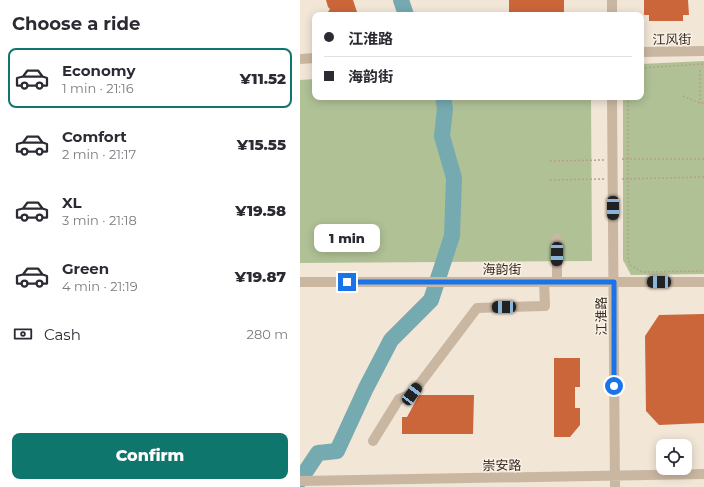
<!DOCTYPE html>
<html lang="en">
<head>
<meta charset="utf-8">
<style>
  body { margin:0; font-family:Montserrat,"Noto Sans SC",sans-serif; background:#f2f2f3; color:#2b2b33; height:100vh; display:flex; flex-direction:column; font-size:15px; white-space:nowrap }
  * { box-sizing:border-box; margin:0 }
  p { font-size:13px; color:#7c7c81 }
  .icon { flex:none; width:22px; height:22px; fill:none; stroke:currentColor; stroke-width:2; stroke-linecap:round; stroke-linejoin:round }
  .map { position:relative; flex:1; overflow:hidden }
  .drawer { display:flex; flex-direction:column; background:#fff; width:300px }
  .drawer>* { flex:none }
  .top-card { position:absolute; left:12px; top:12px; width:332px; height:88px; border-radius:8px; box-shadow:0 2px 10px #0003; display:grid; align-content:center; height:88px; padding:0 12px; background:#fff }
  .buttons { position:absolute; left:356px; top:439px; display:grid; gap:8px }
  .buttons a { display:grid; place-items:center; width:36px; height:36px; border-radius:8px; background:#fff; box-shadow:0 2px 10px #0003; font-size:20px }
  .end { position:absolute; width:18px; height:18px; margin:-9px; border:5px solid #1a73e8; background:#fff; box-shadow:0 0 0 2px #fff }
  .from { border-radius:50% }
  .bubble { position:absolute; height:28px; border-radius:8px; background:#fff; box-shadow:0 2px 10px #0003; font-size:13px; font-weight:800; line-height:28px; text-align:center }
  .car { position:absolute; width:12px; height:24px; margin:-12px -6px; border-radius:5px; box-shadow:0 0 3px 1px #0007; background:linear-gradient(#222 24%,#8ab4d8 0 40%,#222 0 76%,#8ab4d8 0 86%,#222 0) }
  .top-card b { display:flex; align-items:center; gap:14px; height:38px; font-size:15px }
  .top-card b+b { border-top:1px solid #e1e1e2 }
  .top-card i { width:10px; height:10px; background:#2b2b33 }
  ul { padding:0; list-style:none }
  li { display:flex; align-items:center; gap:12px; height:60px; margin:0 8px 6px; padding:0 4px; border:2px solid transparent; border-radius:8px }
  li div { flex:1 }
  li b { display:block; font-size:15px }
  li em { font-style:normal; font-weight:800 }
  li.current { border-color:#0f766e }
  li>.icon { width:36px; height:36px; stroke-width:1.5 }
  h2 { padding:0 12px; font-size:18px; line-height:48px }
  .pay { display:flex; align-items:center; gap:10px; height:44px; padding:0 12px; font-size:15px }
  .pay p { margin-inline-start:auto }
  .action { display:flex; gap:8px; margin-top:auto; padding:8px 12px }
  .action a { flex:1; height:46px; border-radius:8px; background:#0f766e; color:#fff; font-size:16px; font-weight:800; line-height:46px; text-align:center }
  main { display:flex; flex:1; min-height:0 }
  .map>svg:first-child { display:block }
  .green { fill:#b0c196 }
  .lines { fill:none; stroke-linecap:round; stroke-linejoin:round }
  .river { stroke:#75aab0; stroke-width:16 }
  .building { fill:#cb663b }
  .path { stroke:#b6a08d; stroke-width:1.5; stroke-dasharray:2 2; stroke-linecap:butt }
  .minor { stroke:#cab7a2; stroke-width:10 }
  .route { stroke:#1a73e8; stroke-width:5 }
  .labels { text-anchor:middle; stroke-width:3; stroke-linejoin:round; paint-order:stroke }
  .street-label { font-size:13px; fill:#342b25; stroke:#faf0e3 }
</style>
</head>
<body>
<main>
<section class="drawer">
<h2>Choose a ride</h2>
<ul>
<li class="current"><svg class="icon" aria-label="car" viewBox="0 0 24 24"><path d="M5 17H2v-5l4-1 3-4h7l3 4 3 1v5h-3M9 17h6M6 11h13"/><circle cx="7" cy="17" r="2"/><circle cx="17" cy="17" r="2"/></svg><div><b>Economy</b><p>1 min · 21:16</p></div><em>¥11.52</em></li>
<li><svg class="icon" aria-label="car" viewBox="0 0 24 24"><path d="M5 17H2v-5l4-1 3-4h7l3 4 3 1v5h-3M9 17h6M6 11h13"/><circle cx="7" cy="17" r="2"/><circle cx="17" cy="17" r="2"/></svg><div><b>Comfort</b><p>2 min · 21:17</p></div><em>¥15.55</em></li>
<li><svg class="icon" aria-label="car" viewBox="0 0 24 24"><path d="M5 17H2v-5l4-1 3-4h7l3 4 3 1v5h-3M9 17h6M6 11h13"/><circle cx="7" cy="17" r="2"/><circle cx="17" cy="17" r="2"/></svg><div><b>XL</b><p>3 min · 21:18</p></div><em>¥19.58</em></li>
<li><svg class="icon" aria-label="car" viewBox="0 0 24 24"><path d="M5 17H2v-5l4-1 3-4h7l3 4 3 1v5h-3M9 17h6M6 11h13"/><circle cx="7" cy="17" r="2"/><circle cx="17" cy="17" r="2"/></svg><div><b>Green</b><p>4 min · 21:19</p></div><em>¥19.87</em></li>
</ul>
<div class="pay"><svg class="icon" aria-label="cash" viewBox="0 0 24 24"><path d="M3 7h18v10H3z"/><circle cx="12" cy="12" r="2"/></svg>Cash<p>280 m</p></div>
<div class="action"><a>Confirm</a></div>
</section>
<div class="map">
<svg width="404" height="487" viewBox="0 0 404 487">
  <rect width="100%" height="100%" fill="#f2e6d7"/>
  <path class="green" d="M404,61V274L331,275L323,260V97H341V64Z
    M15,79V97H291L292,261L0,263V80Z"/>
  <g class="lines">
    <path class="river" d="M101,0L106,15
      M0,480L18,453L37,451L66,388L91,340L131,300L152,236L154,178L142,136L145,109L143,97"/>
  </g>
  <path class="building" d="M26,0H53L58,15H26L30,9L28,7Z
    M209,0H264V15H209Z
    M344,0H388L389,15H383V21H349V15H344Z
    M404,314V423L359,425L346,411L345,336L359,315Z
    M254,358H280V387H275V408H280V425L270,437H254Z
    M119,395H174L173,434H102V417H107Z"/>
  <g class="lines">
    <path class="path" d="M341,68L404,64
      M400,70V103
      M383,96L400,103H404
      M328,97V258L330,265L342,272L404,271
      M322,159H404
      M250,161L304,160
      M322,179L404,177
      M250,180L304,179"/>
    <path class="minor" d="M312,0V15
      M341,52L404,51
      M0,59L15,58
      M312,97L315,487
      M0,282H404
      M257,282V239
      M73,441L99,399L112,394L177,308L245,306L244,282
      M0,481L404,474"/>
  </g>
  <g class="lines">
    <path class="route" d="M47,282H314V386"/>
  </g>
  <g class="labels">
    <g class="street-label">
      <text transform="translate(372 39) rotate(-1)" y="5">江风街</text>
      <text x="202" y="274">海韵街</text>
      <text transform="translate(301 316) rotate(-91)" y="5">江淮路</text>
      <text transform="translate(202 465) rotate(-1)" y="5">崇安路</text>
    </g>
  </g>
</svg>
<div class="buttons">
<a><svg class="icon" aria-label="locate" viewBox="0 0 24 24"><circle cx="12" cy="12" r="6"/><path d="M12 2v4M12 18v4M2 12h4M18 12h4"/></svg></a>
</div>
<i class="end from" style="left:314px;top:386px"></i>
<i class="end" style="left:47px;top:282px"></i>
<div class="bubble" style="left:14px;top:224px;width:66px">1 min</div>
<i class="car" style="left:313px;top:208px;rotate:180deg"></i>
<i class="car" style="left:257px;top:254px;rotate:181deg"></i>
<i class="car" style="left:359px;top:282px;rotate:270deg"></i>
<i class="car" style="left:204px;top:307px;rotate:269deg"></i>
<i class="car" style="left:112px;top:394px;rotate:37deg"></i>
<div class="top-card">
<b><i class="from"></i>江淮路</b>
<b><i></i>海韵街</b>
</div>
</div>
</main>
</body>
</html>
